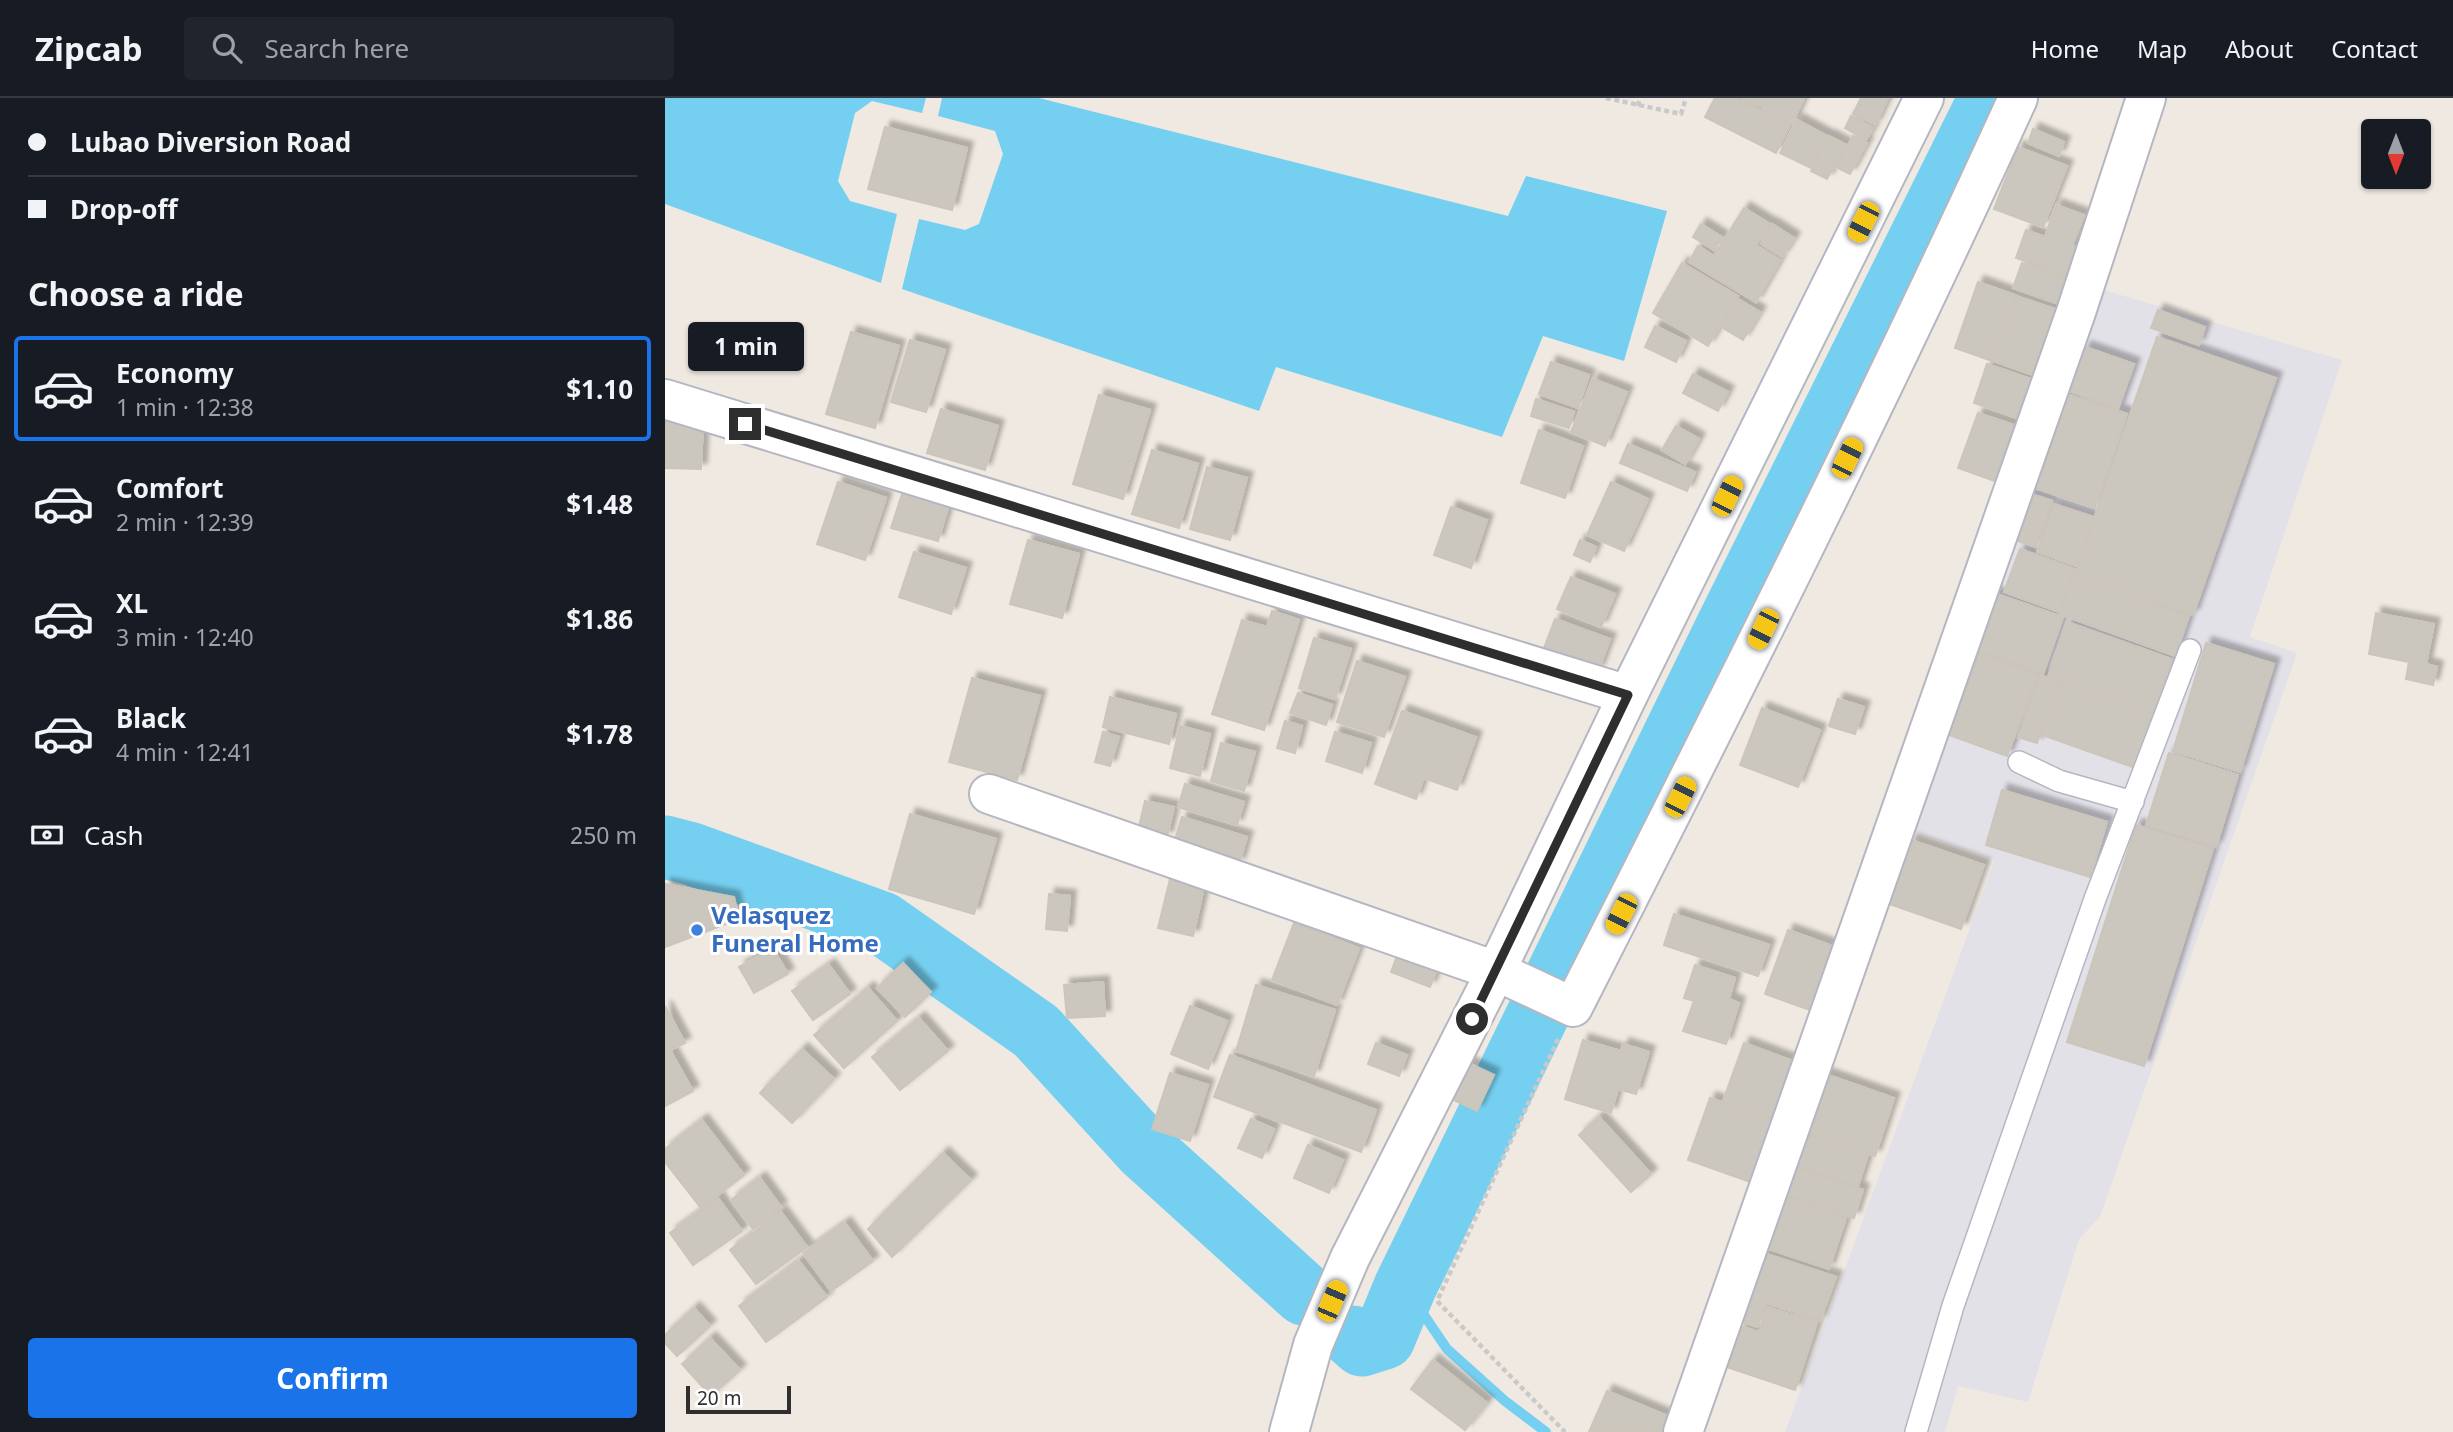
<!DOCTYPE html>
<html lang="en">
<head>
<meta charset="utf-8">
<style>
  body { margin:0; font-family:"Noto Sans",sans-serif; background:#20242c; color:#f1f3f6; height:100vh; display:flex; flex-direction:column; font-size:26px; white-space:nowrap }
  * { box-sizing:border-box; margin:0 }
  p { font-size:23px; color:#9ea1a6 }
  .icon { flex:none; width:38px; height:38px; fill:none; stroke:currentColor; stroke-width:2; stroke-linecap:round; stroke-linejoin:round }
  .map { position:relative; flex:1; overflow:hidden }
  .sheet { display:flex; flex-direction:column; background:#171b24; width:665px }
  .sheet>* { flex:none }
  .top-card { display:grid; align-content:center; height:154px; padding:0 28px; background:#171b24 }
  .needle { width:46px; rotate:180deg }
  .buttons { position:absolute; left:1696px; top:21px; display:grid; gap:14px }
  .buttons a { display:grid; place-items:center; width:70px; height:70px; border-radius:7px; background:#171b24; box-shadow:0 2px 5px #0004; font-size:35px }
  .scale { position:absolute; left:21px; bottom:18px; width:105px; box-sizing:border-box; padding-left:7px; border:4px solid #2e2e2e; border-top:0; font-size:19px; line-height:24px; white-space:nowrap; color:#2e2e2e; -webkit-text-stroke:5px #fff; paint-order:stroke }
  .end { position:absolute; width:32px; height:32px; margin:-16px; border:9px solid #2e2e2e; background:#fff; box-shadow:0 0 0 4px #fff }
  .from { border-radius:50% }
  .bubble { position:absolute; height:49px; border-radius:7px; background:#171b24; box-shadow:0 2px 5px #0004; font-size:23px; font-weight:700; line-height:49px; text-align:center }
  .car { position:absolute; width:21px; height:42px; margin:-21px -10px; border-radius:9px; box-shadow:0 0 5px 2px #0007; background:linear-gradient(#f5c518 24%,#345 0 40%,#f5c518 0 76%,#345 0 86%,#f5c518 0) }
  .top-card b { display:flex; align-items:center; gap:24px; height:66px; font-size:26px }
  .top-card b+b { border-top:2px solid #363941 }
  .top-card i { width:18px; height:18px; background:#f1f3f6 }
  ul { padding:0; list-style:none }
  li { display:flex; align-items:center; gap:21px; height:105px; margin:0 14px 10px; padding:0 14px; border:4px solid transparent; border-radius:7px }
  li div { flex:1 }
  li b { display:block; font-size:26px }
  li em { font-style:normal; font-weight:700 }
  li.active { border-color:#1a73e8 }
  li>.icon { width:63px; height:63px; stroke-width:1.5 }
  h2 { padding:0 28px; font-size:32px; line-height:84px }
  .pay { display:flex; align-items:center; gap:18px; height:77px; padding:0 28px; font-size:26px }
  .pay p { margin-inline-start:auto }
  .action { display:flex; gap:14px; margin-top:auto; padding:14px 28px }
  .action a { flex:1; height:80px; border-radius:7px; background:#1a73e8; color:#fff; font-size:28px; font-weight:700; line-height:80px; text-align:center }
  header { display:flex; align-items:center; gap:42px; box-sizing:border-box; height:98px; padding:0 35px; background:#171b24; border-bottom:2px solid #363941 }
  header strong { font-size:33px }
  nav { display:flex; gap:38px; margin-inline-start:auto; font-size:24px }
  .search { width:490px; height:63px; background:#20242c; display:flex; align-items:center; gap:18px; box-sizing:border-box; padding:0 24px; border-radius:7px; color:#9ea1a6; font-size:26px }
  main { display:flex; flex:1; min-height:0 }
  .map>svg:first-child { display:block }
  .industrial { fill:#e3e1e8 }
  .water { fill:#75cff0 }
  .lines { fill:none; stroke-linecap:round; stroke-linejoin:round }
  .stream { stroke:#75cff0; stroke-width:10 }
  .river { stroke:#75cff0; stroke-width:63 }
  .building { fill:#cbc7bf; stroke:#cbc5ba; stroke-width:2; filter:url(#shadow) }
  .lane-casing { stroke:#b4b7c1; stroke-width:24 }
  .street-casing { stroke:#b4b7c1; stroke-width:42 }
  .secondary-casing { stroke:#b4b7c1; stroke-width:42 }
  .path { stroke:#c9c9c9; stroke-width:4.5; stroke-dasharray:5 3.5; stroke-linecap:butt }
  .lane { stroke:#fff; stroke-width:21 }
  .street { stroke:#fff; stroke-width:38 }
  .secondary { stroke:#fff; stroke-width:38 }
  .route { stroke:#2e2e2e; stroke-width:9 }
  .shop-dot { fill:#3f7fe0; stroke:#fff; stroke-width:2.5 }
  .labels { text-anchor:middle; stroke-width:6; stroke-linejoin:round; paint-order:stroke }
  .shop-label { font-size:24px; font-weight:bold; fill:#366cbe; stroke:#fff; text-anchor:start }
</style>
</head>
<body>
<header>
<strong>Zipcab</strong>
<div class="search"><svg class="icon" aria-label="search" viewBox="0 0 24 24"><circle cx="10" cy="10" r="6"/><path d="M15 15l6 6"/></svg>Search here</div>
<nav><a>Home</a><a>Map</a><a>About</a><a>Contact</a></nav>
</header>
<main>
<section class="sheet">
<div class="top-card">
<b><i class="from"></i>Lubao Diversion Road</b>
<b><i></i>Drop-off</b>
</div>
<h2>Choose a ride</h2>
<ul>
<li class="active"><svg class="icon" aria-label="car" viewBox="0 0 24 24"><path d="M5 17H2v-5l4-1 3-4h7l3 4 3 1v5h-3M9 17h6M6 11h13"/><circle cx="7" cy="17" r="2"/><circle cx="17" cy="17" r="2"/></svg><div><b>Economy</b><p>1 min · 12:38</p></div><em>$1.10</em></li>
<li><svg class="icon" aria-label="car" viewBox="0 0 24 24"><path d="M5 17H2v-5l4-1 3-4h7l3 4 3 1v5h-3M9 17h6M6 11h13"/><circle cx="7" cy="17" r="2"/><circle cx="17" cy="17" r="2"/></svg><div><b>Comfort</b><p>2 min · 12:39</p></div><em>$1.48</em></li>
<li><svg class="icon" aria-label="car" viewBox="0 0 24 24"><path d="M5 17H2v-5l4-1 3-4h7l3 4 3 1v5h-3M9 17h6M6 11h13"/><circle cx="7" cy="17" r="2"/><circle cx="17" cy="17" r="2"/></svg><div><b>XL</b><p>3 min · 12:40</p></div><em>$1.86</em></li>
<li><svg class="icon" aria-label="car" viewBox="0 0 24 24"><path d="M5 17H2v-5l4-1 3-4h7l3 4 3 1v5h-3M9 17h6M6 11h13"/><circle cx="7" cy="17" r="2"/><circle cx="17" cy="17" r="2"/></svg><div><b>Black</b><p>4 min · 12:41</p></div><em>$1.78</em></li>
</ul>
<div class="pay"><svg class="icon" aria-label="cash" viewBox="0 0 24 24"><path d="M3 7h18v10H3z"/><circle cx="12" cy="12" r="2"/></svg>Cash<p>250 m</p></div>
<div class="action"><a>Confirm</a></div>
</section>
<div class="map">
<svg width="1788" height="1334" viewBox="0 0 1788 1334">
  <defs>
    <filter id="shadow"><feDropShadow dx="6" dy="-6" stdDeviation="2" flood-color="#0004"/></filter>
  </defs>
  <rect width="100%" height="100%" fill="#efe9e1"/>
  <path class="industrial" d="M1425,188L1677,262L1585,539L1632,555L1435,1119L1414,1141L1363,1304L1293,1288L1280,1334H1120L1330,762L1240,731Z"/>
  <path class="water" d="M0,0H261L257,15L207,3L190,15L173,83L185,103L232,116L216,185L0,106Z
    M277,0H374L843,118L861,78L1002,113L959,263L878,238L837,339L611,269L594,313L237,191L254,121L300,132L314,126L338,56L330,33L273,18Z"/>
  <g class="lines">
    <path class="stream" d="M740,1189L782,1251L840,1303L881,1334"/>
    <path class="river" d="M0,749L27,756L217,825L371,933L480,1052L639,1196
      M688,1239L697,1247L719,1240L740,1189L1062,529L1325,0"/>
  </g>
  <path class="building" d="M1050,0H1070L1125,27L1111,55L1040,19Z
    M1076,0H1101L1096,9Z
    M1103,0H1139L1127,26L1097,12Z
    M1196,0H1223L1210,27L1188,16Z
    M1186,18L1208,30L1201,42L1180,30Z
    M1132,22L1162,38L1146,70L1115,55Z
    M220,29L302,50L287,112L203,91Z
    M1368,31L1399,44L1394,58L1363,45Z
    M1164,38L1181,47L1162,81L1146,73Z
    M1188,38L1202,45L1185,76L1171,69Z
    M1353,49L1402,68L1378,129L1329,111Z
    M1391,107L1419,117L1407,148L1419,151L1408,180L1351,160L1361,132L1380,139Z
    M1079,110L1105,126L1091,147L1115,162L1091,204L1024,164L1033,148L1049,158Z
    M1036,126L1057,139L1049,152L1028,139Z
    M1107,126L1129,140L1117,159L1096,146Z
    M1017,165L1073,198L1043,248L988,215Z
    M1357,165L1406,182L1397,207L1348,190Z
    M1313,184L1350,197L1327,263L1290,250Z
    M1351,198L1408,217L1385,283L1328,263Z
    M1073,201L1095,214L1078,242L1056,229Z
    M1493,212L1540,229L1534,247L1486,230Z
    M990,228L1021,243L1011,264L980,249Z
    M186,234L234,248L210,330L161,316Z
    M1492,239L1611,280L1528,517L1410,476Z
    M245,242L280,252L261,314L226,304Z
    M1420,249L1469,266L1453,311L1404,293Z
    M886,264L924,277L913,310L874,296Z
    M1322,266L1380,286L1366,325L1309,305Z
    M1028,276L1063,294L1053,313L1018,295Z
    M928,281L962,294L940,348L906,334Z
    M1393,293L1462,316L1430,410L1361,387Z
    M434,297L485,312L458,401L408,386Z
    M871,301L909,314L904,330L866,318Z
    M276,311L333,328L320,372L262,355Z
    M1313,315L1367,333L1338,386L1293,370Z
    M0,323L38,324L36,371L0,370Z
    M1011,328L1034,341L1020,366L997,352Z
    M874,332L918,348L900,400L856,385Z
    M963,346L1030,374L1022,393L955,365Z
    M487,352L533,366L514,430L467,416Z
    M542,369L582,380L565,442L525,431Z
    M173,384L221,400L200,462L152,446Z
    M946,384L983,401L959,453L922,437Z
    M239,390L285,403L273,443L226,430Z
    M1363,395L1387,403L1371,449L1347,441Z
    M1389,406L1428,419L1411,468L1372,454Z
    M786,409L822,422L806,470L769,457Z
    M363,442L414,456L397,520L345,506Z
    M915,442L931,449L925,464L909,457Z
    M1355,451L1410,471L1394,514L1339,494Z
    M249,454L301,470L286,516L234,499Z
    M1409,477L1524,518L1510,558L1394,516Z
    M906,479L950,496L936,529L892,511Z
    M1329,495L1398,519L1378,576L1309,551Z
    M607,513L634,522L599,632L547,616L577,522L602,529Z
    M1711,515L1769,526L1761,566L1772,569L1768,587L1741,581L1744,564L1704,556Z
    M890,521L945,541L933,573L878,553Z
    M1402,524L1507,561L1488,616L1383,579Z
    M649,540L686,551L670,601L634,590Z
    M1541,545L1609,566L1575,674L1508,653Z
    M1314,555L1373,577L1342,658L1284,637Z
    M692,563L740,579L719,639L672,624Z
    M1375,577L1394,584L1372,645L1353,639Z
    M307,580L375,598L352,682L284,664Z
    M1395,585L1491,618L1473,671L1377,637Z
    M633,595L667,607L661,627L625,615Z
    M445,599L511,616L504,646L438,629Z
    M1173,601L1199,609L1190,636L1164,628Z
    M1097,610L1155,632L1133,689L1075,667Z
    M737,613L811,639L792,692L759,680L751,701L710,686Z
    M620,623L637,628L630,655L612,650Z
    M515,628L545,636L535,678L505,670Z
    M438,634L454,639L445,668L430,664Z
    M670,634L706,645L697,675L661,663Z
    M556,645L590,654L579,693L546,683Z
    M1504,655L1573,677L1551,749L1481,727Z
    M520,686L579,704L572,727L513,709Z
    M1337,692L1442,724L1425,779L1321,747Z
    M480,703L509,709L502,739L473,733Z
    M245,716L331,741L309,816L224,791Z
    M517,719L582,739L574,766L509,745Z
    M1471,727L1548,751L1479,968L1402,944Z
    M1246,742L1319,767L1296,831L1224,806Z
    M506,777L540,785L528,838L493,830Z
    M0,786L69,799L74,821L0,849Z
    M384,796L405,798L402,833L381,831Z
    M1009,816L1104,847L1093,878L999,847Z
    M629,825L694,850L672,907L607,882Z
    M1123,832L1179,852L1156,916L1100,896Z
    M108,851L123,876L89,895L74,869Z
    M734,853L773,868L765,889L726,874Z
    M238,865L266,894L240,919L212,890Z
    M164,867L185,896L148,922L127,893Z
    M1030,867L1070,880L1064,901L1074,905L1061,946L1018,933L1029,903L1019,900Z
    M438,884L440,918L402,920L399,887Z
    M591,887L670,912L649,978L571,953Z
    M203,890L232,923L179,970L149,937Z
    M0,908L20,945L5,952L28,993L0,1008Z
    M525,908L562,923L543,971L506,956Z
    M254,920L283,953L235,992L207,959Z
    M918,942L956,953L958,946L984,954L971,996L953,991L946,1015L900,1001Z
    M711,945L742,957L734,978L703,966Z
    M1079,945L1139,967L1118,1024L1058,1003Z
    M137,951L169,981L127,1025L95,995Z
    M565,957L711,1012L696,1054L549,999Z
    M795,961L829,977L812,1013L778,997Z
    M505,975L543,987L525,1043L487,1031Z
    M1157,975L1229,1000L1210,1058L1138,1034Z
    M1045,1000L1110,1022L1088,1085L1023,1062Z
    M934,1019L986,1076L966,1094L914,1037Z
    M586,1021L609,1031L597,1060L573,1050Z
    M37,1022L79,1077L36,1110L0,1064V1051Z
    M1136,1035L1203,1057L1193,1088L1126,1066Z
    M643,1047L678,1062L664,1095L629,1080Z
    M278,1055L306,1082L227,1159L203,1131Z
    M1126,1068L1198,1092L1189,1120L1117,1096Z
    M95,1080L116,1109L88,1131L66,1102Z
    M1113,1097L1181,1120L1164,1171L1095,1148Z
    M53,1100L77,1133L28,1167L5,1135Z
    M116,1114L142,1149L91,1186L65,1152Z
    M180,1125L208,1163L166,1193L138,1155Z
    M1098,1155L1171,1179L1155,1223L1101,1205L1092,1229L1075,1223Z
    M134,1163L162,1199L101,1244L74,1208Z
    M1102,1209L1152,1225L1130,1292L1062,1269L1076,1228L1094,1234Z
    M29,1210L45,1228L12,1258L0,1245V1237Z
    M45,1240L75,1272L46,1298L17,1266Z
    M768,1262L822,1305L800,1332L746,1291Z
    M942,1293L1010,1321L1005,1334H924Z"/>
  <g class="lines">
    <g class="lane-casing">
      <path id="lane" d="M1354,664L1394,683L1468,704
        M1251,1334L1288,1208L1430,801L1525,552"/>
    </g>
    <g class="street-casing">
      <path id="street" d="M0,301L963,597
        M324,696L831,873L908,909C1061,608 1213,307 1353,0
        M1018,1334L1411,214L1481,0"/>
    </g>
    <g class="secondary-casing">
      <path id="secondary" d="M624,1334L648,1247L685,1160L831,873L963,597L1259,0"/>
    </g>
    <path class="path" d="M941,0L1016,16L1021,0
      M973,8L975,0
      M893,941L772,1203L900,1334"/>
    <use href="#lane" class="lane"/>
    <use href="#street" class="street"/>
    <use href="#secondary" class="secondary"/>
  </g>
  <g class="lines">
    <path class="route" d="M80,326L963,597L807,921"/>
  </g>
  <circle class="shop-dot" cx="32" cy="832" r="7"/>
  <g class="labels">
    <g class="shop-label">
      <text x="46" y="826">Velasquez<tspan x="46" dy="28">Funeral Home</tspan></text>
    </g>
  </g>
</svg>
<div class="buttons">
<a><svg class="needle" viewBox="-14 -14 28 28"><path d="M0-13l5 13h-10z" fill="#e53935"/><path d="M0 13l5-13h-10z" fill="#9ea1a6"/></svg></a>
</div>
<div class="scale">20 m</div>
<i class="end from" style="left:807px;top:921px"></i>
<i class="end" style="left:80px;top:326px"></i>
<div class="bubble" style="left:23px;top:224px;width:116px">1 min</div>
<i class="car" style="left:1198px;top:124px;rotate:207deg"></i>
<i class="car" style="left:1182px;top:360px;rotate:26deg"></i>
<i class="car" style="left:1062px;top:398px;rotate:26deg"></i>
<i class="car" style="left:1098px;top:531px;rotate:206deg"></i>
<i class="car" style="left:1015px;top:699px;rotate:27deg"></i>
<i class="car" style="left:956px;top:816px;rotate:207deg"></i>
<i class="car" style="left:667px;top:1203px;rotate:23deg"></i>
</div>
</main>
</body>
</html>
